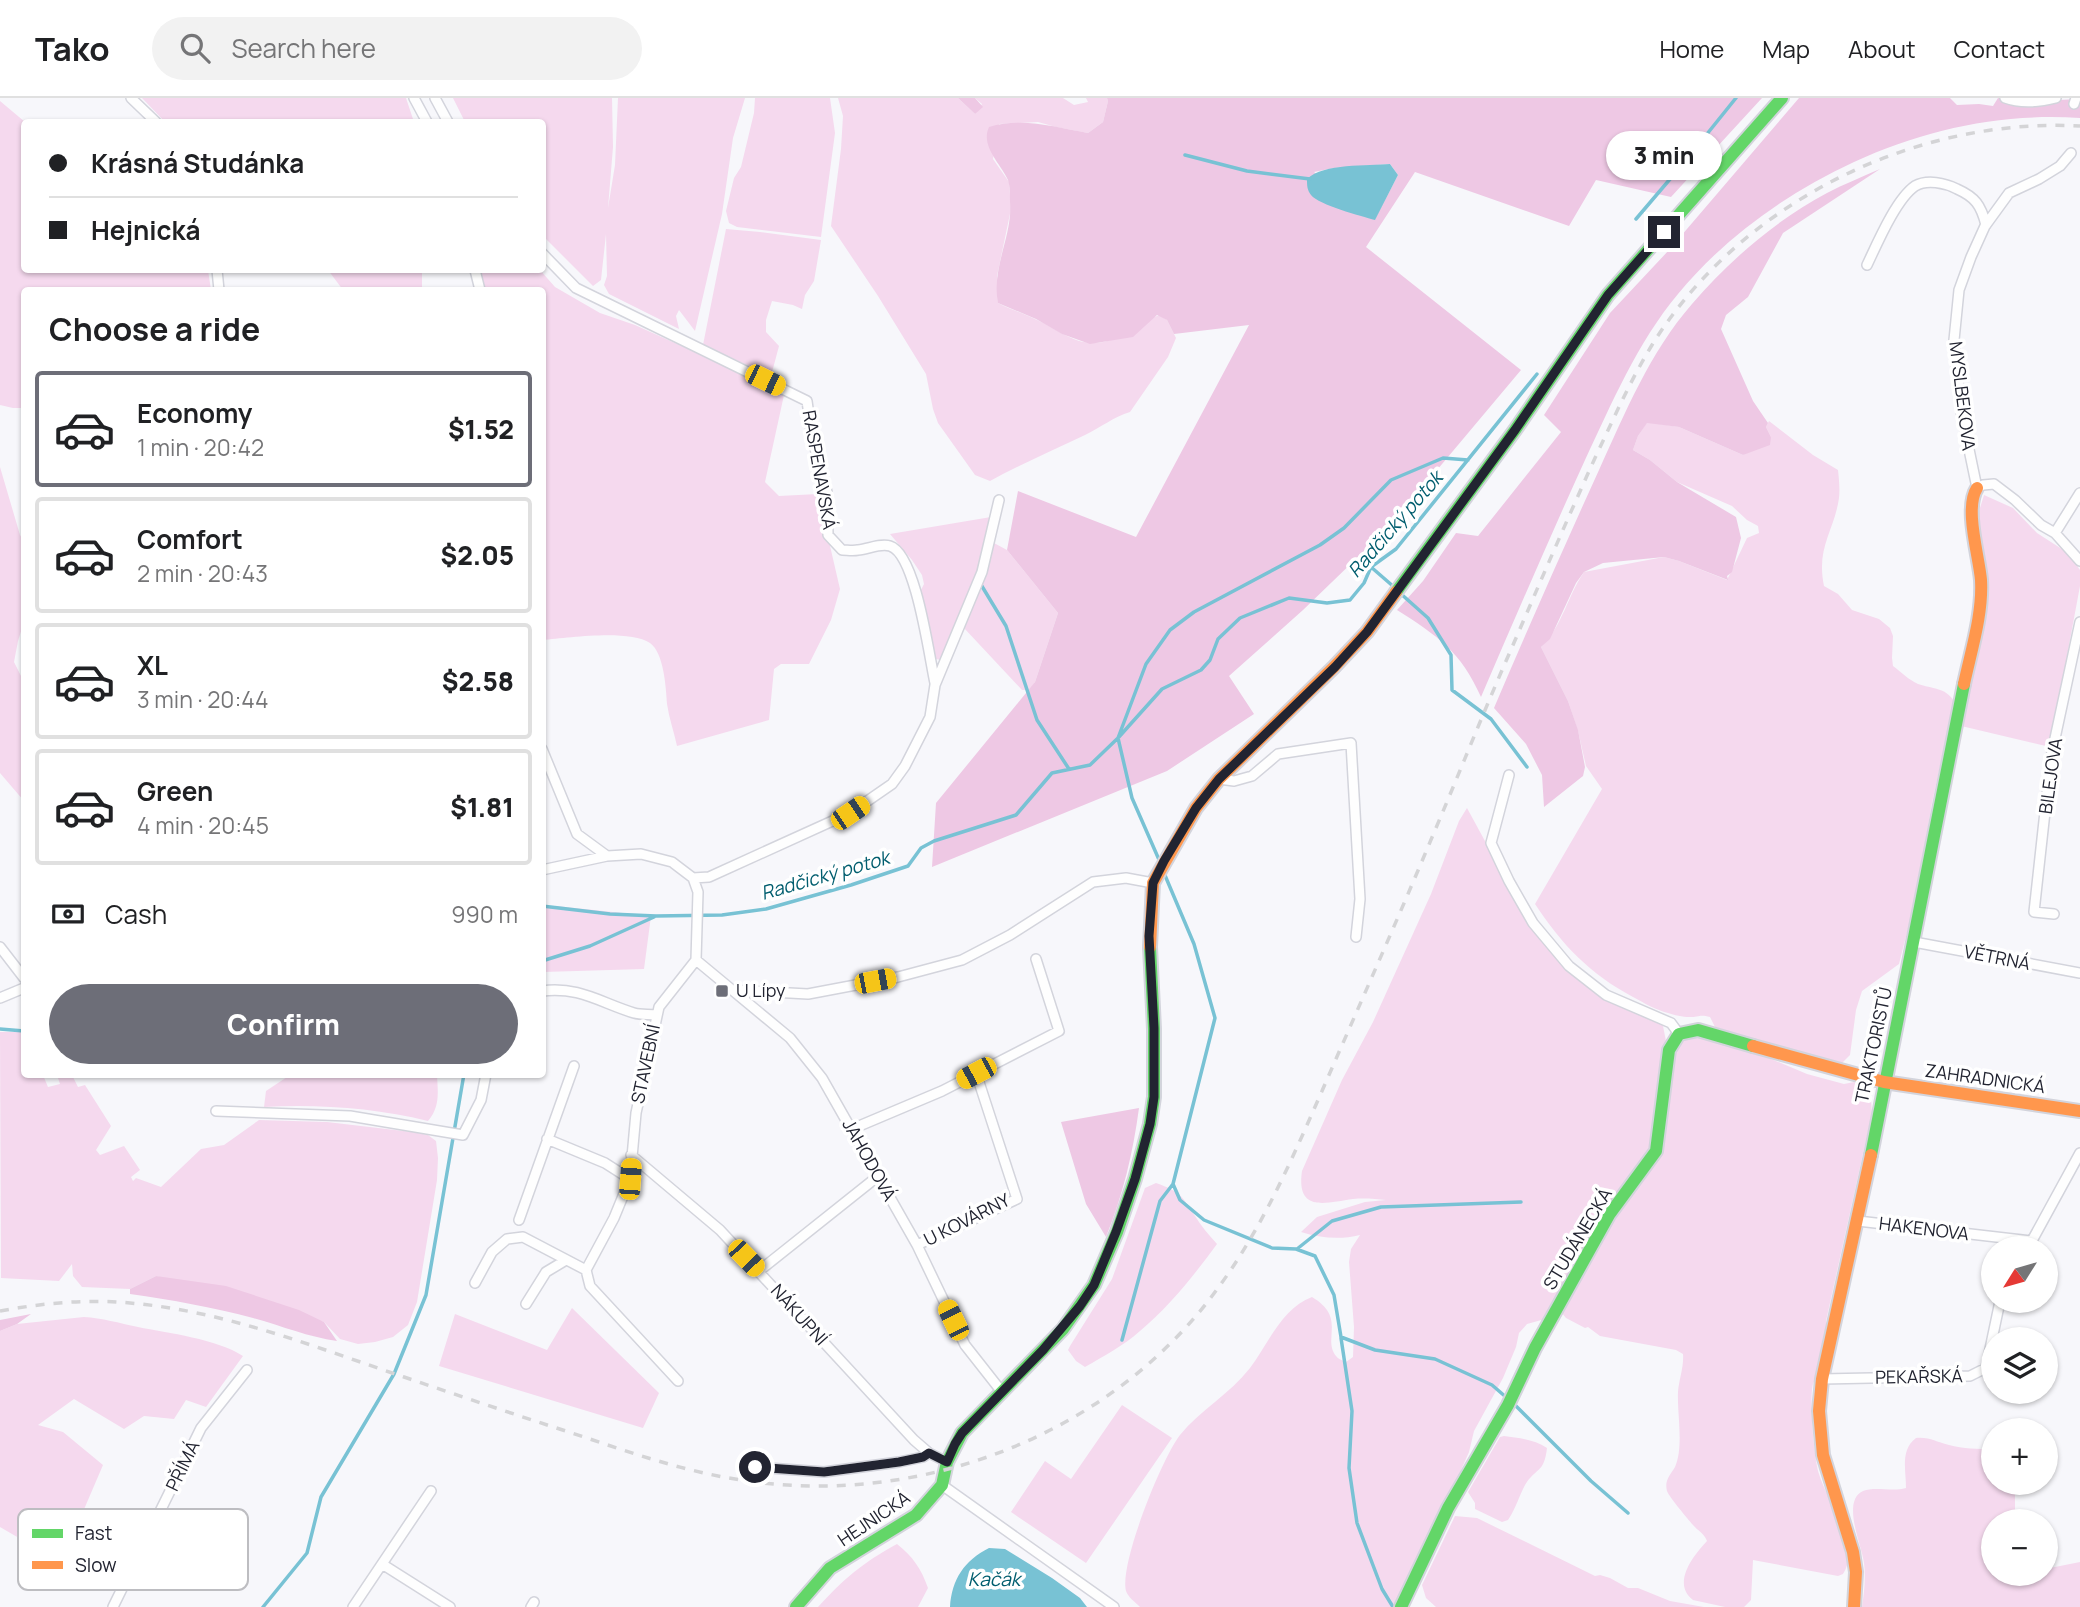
<!DOCTYPE html>
<html lang="en">
<head>
<meta charset="utf-8">
<style>
  body { margin:0; font-family:Manrope,sans-serif; background:#f2f2f2; color:#202124; height:100vh; display:flex; flex-direction:column; font-size:26px; white-space:nowrap }
  * { box-sizing:border-box; margin:0 }
  p { font-size:23px; color:#757577 }
  .icon { flex:none; width:38px; height:38px; fill:none; stroke:currentColor; stroke-width:2; stroke-linecap:round; stroke-linejoin:round }
  .map { position:relative; flex:1; overflow:hidden }
  .side { position:absolute; left:21px; top:189px; width:525px; height:791px; display:flex; flex-direction:column; background:#fff; border-radius:7px; box-shadow:0 2px 5px #0004 }
  .side>* { flex:none }
  .banner { position:absolute; left:21px; top:21px; width:525px; height:154px; border-radius:7px; box-shadow:0 2px 5px #0004; display:grid; align-content:center; height:154px; padding:0 28px; background:#fff }
  .needle { width:46px; rotate:233deg }
  .fabs { position:absolute; left:1981px; top:1138px; display:grid; gap:14px }
  .fabs a { display:grid; place-items:center; width:77px; height:77px; border-radius:50%; background:#fff; box-shadow:0 2px 5px #0004; font-size:35px }
  .end { position:absolute; width:32px; height:32px; margin:-16px; border:9px solid #222431; background:#fff; box-shadow:0 0 0 4px #fff }
  .from { border-radius:50% }
  .bubble { position:absolute; height:49px; border-radius:24px; background:#fff; box-shadow:0 2px 5px #0004; font-size:23px; font-weight:800; line-height:49px; text-align:center }
  .car { position:absolute; width:21px; height:42px; margin:-21px -10px; border-radius:9px; box-shadow:0 0 5px 2px #0007; background:linear-gradient(#f5c518 24%,#345 0 40%,#f5c518 0 76%,#345 0 86%,#f5c518 0) }
  .banner b { display:flex; align-items:center; gap:24px; height:66px; font-size:26px }
  .banner b+b { border-top:2px solid #e0e0e0 }
  .banner i { width:18px; height:18px; background:#202124 }
  ul { padding:0; list-style:none }
  li { display:flex; align-items:center; gap:21px; height:116px; margin:0 14px 10px; padding:0 14px; border:4px solid #e0e0e0; border-radius:7px }
  li div { flex:1 }
  li b { display:block; font-size:26px }
  li em { font-style:normal; font-weight:800 }
  li.active { border-color:#6d6e78 }
  li>.icon { width:63px; height:63px; stroke-width:1.5 }
  h2 { padding:0 28px; font-size:32px; line-height:84px }
  .pay { display:flex; align-items:center; gap:18px; height:77px; padding:0 28px; font-size:26px }
  .pay p { margin-inline-start:auto }
  .button { display:flex; gap:14px; margin-top:auto; padding:14px 28px }
  .button a { flex:1; height:80px; border-radius:42px; background:#6d6e78; color:#fff; font-size:28px; font-weight:800; line-height:80px; text-align:center }
  header { display:flex; align-items:center; gap:42px; box-sizing:border-box; height:98px; padding:0 35px; background:#fff; border-bottom:2px solid #e0e0e0 }
  header strong { font-size:33px }
  nav { display:flex; gap:38px; margin-inline-start:auto; font-size:24px }
  .search { width:490px; height:63px; background:#f2f2f2; display:flex; align-items:center; gap:18px; box-sizing:border-box; padding:0 24px; border-radius:38px; color:#757577; font-size:26px }
  .map>svg:first-child { display:block }
  .green { fill:#f5d9ee }
  .forest { fill:#eec8e4; fill-rule:evenodd }
  .water { fill:#78c2d4 }
  .lines { fill:none; stroke-linecap:round; stroke-linejoin:round }
  .stream { stroke:#78c2d4; stroke-width:3.5 }
  .street-casing { stroke:#d3d4dc; stroke-width:12 }
  .fast-casing { stroke:#d3d4dc; stroke-width:16 }
  .slow-casing { stroke:#d3d4dc; stroke-width:16 }
  .street { stroke:#fefefe; stroke-width:9 }
  .fast { stroke:#63d668; stroke-width:12 }
  .slow { stroke:#ff974d; stroke-width:12 }
  .rail { stroke:#d4d4d6; stroke-width:3.5; stroke-dasharray:9 9; stroke-linecap:butt }
  .route { stroke:#222431; stroke-width:9 }
  .poi-dot { fill:#6d6e78; stroke:#fff; stroke-width:2.5 }
  .labels { text-anchor:middle; stroke-width:7; stroke-linejoin:round; paint-order:stroke }
  .street-label { font-size:18px; fill:#222431; stroke:#fff }
  .poi-label { font-size:18px; fill:#222431; stroke:#fff; text-anchor:start }
  .water-label { font-size:19px; font-style:italic; fill:#005d6e; stroke:#fff }
  .key { fill:#fff; stroke:#bdbdc1; stroke-width:2 }
  .key-label { font-size:19px; fill:#222431 }
</style>
</head>
<body>
<header>
<strong>Tako</strong>
<div class="search"><svg class="icon" aria-label="search" viewBox="0 0 24 24"><circle cx="10" cy="10" r="6"/><path d="M15 15l6 6"/></svg>Search here</div>
<nav><a>Home</a><a>Map</a><a>About</a><a>Contact</a></nav>
</header>
<div class="map">
<svg width="2080" height="1509" viewBox="0 0 2080 1509">
  <rect width="100%" height="100%" fill="#f7f7fb"/>
  <path class="green" d="M142,0H406L414,24H165Z
    M453,0H612L613,49L608,110L615,67L618,0H745L733,40L722,116L695,233L679,212L676,218L679,231L609,196L604,187L607,178L606,136L601,182L593,188L543,138L542,24H465Z
    M755,0H830L835,35L821,139L737,129L729,125L726,113L734,80L741,69L754,15Z
    M838,0H958L975,16L982,6L975,0H1063L1074,7L1088,4L1086,0H1107L1108,3L1103,24L1088,35L1056,29L1038,24L999,26L993,61L1009,84L1011,111L997,178L998,205C1011,212 1024,215 1037,222C1061,233 1079,251 1107,243C1126,238 1142,222 1160,217L1167,222L1176,240L1168,259L1130,314C1114,319 1101,329 1085,337C1054,352 1021,366 990,383L975,377L938,325L933,311L926,276L878,198L831,128L841,51L843,18Z
    M0,3L25,24L24,172H208L211,192H24V310H13L0,307Z
    M726,131L760,134L821,142L814,183L805,197L802,211L793,207L772,203L766,222V234L779,248L771,278L703,247Z
    M328,172H422V192H343Z
    M474,172H540L555,189L600,215L635,227L686,250L784,297L765,384L779,398L818,396L840,491L831,522L809,566H781L774,571L769,622L677,648C674,634 669,620 667,606C666,590 664,555 650,545C629,531 567,540 543,542L542,192H482Z
    M1769,323L1813,357L1838,372C1839,381 1840,392 1839,400C1834,434 1816,449 1824,488L1838,496L1852,512L1879,521L1890,530L1893,538L1892,560L1893,568C1901,574 1909,582 1918,586C1932,591 1945,589 1954,603L1932,705L1915,803L1899,866L1862,893L1856,912L1850,957L1842,965L1837,967L1715,929L1710,919C1700,916 1699,919 1689,919C1683,919 1674,917 1668,915C1656,912 1644,905 1633,899C1590,876 1562,847 1535,806L1602,691L1586,668L1578,633L1568,603L1541,549C1562,529 1568,497 1584,474L1664,459L1679,463L1727,482L1747,440L1759,435L1758,428L1747,422L1732,408L1677,384L1650,362L1633,352L1638,338L1647,324L1679,329L1743,357L1771,339L1766,329Z
    M0,369L20,437L24,444V524L18,543L14,564L24,584V703L0,675Z
    M1984,397L2013,410L2037,435L2068,455L2080,472V488L2050,649L1957,627L1984,483L1976,423Z
    M991,419L977,477L945,552L940,562L933,560L921,492L924,486L922,477L912,462L890,436Z
    M994,445L1007,452L1058,515L1035,584L1030,592H1022L964,530L983,483Z
    M1467,710L1516,800L1571,874L1658,922L1663,928L1666,943L1657,991L1654,1032L1647,1056L1619,1091L1587,1145L1545,1221L1527,1226L1519,1235L1516,1249L1503,1280L1474,1333L1469,1354L1449,1399L1405,1490L1392,1509H1140C1135,1504 1128,1499 1126,1493C1119,1466 1162,1360 1180,1337C1200,1312 1230,1296 1250,1270C1268,1246 1282,1210 1312,1199C1347,1220 1322,1240 1336,1258C1338,1261 1342,1262 1346,1264L1353,1259L1354,1229L1349,1164L1351,1151L1360,1137C1340,1142 1320,1140 1301,1134L1317,1119L1365,1104L1386,1102C1376,1101 1364,1100 1353,1101C1325,1105 1296,1115 1302,1073L1342,982L1373,924L1431,796L1459,723Z
    M556,808L651,818L644,871L543,874V809Z
    M0,934H24V976L45,977H43L48,989L60,986L57,977H72L78,989L85,987L111,1028L96,1052L100,1057L124,1048L140,1072L131,1079L133,1083L136,1080L161,1089L201,1051L224,1047L259,1022L327,1024L412,1034L428,1037L436,1043L438,1060L437,1082L417,1204L408,1227L393,1239L375,1244L358,1246L340,1241L324,1224L156,1178L130,1191L82,1189L73,1178L72,1166L59,1183L1,1180Z
    M1692,937L1752,953L1807,976L1844,986L1854,984L1861,987L1867,993L1871,1001L1872,1015L1826,1223C1827,1237 1823,1263 1818,1276C1817,1279 1814,1283 1813,1286C1809,1302 1814,1360 1819,1376C1827,1403 1861,1450 1843,1476L1838,1478L1753,1462L1751,1502L1744,1509H1725L1693,1502C1671,1485 1694,1457 1707,1443C1704,1435 1698,1433 1693,1427C1688,1421 1669,1399 1667,1393C1664,1382 1671,1376 1675,1369C1684,1349 1677,1315 1678,1294C1679,1281 1684,1269 1683,1256L1676,1252L1600,1238L1588,1229L1585,1230L1566,1220L1561,1214L1624,1102L1655,1060L1674,953L1678,946Z
    M290,977H437C438,995 440,1009 428,1023C375,1010 318,1006 264,1009L266,993Z
    M1156,1085C1181,1094 1181,1097 1195,1118C1201,1128 1209,1137 1217,1146C1195,1176 1169,1209 1140,1233C1123,1248 1104,1258 1085,1269L1076,1263L1068,1252L1070,1248L1112,1181L1145,1090Z
    M572,1210L659,1295L643,1330L439,1268L455,1216L547,1252Z
    M84,1219C102,1220 119,1225 138,1229C168,1235 217,1241 243,1258L206,1309L186,1302L174,1321L144,1318L124,1331L74,1301L38,1327L63,1334L103,1367L82,1416L95,1424L67,1468L0,1429V1233L17,1226Z
    M1122,1307L1172,1340L1086,1465L1011,1414L1045,1363L1071,1381Z
    M1504,1338C1518,1340 1534,1341 1547,1350C1544,1376 1536,1369 1525,1387C1519,1398 1516,1410 1508,1422L1502,1424L1475,1411V1405L1468,1394L1500,1339Z
    M1916,1340C1931,1339 1935,1344 1949,1347C1963,1351 1978,1351 1993,1351V1384H2015V1423H1993V1475H2046V1469L2050,1470L2080,1464V1509H1862C1864,1495 1866,1480 1864,1465C1862,1448 1841,1403 1863,1393C1875,1388 1892,1394 1906,1390C1906,1372 1900,1352 1916,1340Z
    M1455,1418L1477,1420L1595,1478L1600,1477L1610,1480L1628,1490H1638L1670,1503L1704,1509H1436L1426,1500L1422,1487Z
    M897,1446C913,1459 921,1470 928,1490L918,1509H818C845,1480 862,1465 897,1446Z"/>
  <path class="forest" d="M958,0H975L983,9L975,16Z
    M1107,0H1762L1671,99L1596,82L1569,128L1415,74L1366,149L1521,272L1390,428L1303,512L1229,578L1254,616L1167,673L932,769L936,705L1035,584L1058,515L1007,452L1018,393L1136,439L1249,227L1174,236L1167,222L1157,217L1133,239L1090,246L1062,236L1036,221L998,205C991,170 1013,137 1010,104C1010,97 1010,88 1008,82C1001,66 980,48 989,29C1022,19 1055,29 1088,35L1103,24L1108,3ZM1390,66L1398,77L1375,121L1314,74L1334,70Z
    M1799,0H1950L1957,7L1979,6L1993,8L1998,0L2024,4L2078,1L2080,2V20C2001,15 1926,31 1854,64C1787,95 1725,139 1678,196C1637,245 1612,305 1585,362C1549,441 1515,520 1481,599C1461,554 1438,538 1397,512L1423,483L1456,435L1478,438L1561,334L1544,317L1610,215L1669,152Z
    M1880,71L1783,135L1748,199L1726,217L1721,231L1753,303L1768,325L1766,329L1771,339L1770,347L1743,357L1679,329L1647,325L1638,338L1633,352L1650,362L1677,384L1736,419L1741,440L1732,474L1727,478L1728,482L1679,463L1664,459L1603,465L1584,474L1576,485L1550,541L1541,549L1568,603L1578,632L1585,669L1583,678L1544,709L1542,677L1526,646L1494,610C1528,530 1563,451 1599,372C1625,315 1650,254 1692,206C1730,162 1776,122 1827,95C1844,86 1862,79 1880,71Z
    M1139,1010C1133,1055 1123,1097 1106,1139L1086,1106L1061,1024Z
    M156,1178L226,1188L299,1212L324,1224L337,1243C308,1239 282,1228 253,1220C212,1209 172,1202 130,1196V1191Z
    M31,1216L17,1226L0,1233V1222Z"/>
  <path class="water" d="M1390,66L1398,77L1375,122C1361,118 1319,107 1311,97C1307,92 1307,87 1307,81C1324,65 1367,68 1390,66Z
    M989,1450L1005,1451L1052,1480L1080,1500L1087,1509H950C952,1481 964,1463 989,1450Z"/>
  <g class="lines">
    <path class="stream" d="M1185,57L1247,73L1310,81
      M1636,121L1682,67L1736,0
      M1371,469L1394,489
      M980,485L1006,528L1037,622L1069,671
      M1400,495L1428,520L1451,557L1452,592L1491,621L1527,669
      M1160,764L1132,700L1118,640L1146,566L1170,532L1194,514L1320,447L1344,430L1391,382L1443,360L1468,362
      M542,808L610,816L656,818L722,817L766,811L851,787L908,768L921,750L934,743L1016,717L1052,675L1090,667L1118,640L1162,591L1201,572L1210,562L1218,541L1240,520L1289,500L1327,505L1350,502L1364,485L1371,469L1396,451L1537,276
      M542,863L590,848L654,819
      M0,931L24,933
      M1173,1086L1180,1102L1204,1122L1272,1150L1296,1151L1315,1158L1334,1197L1341,1239L1375,1252L1435,1261L1492,1287L1507,1300
      M1297,1151L1332,1123L1381,1109L1521,1104
      M1341,1240L1352,1313L1349,1370L1357,1425L1382,1491L1393,1509
      M1122,1242L1160,1103L1173,1086L1215,920L1194,846L1164,775
      M1513,1305L1591,1383L1628,1415
      M263,1509L307,1455L321,1399L394,1276L426,1197L464,976"/>
    <g class="street-casing">
      <path id="street" d="M131,0L156,24
        M414,0L427,24
        M435,0L448,24
        M2005,0C2021,6 2040,4 2056,0
        M2074,6L2076,0
        M2071,55L2060,68L2039,81L2009,95L1985,128L1971,159L1959,192L1954,242L1961,313L1977,390L1983,387L1994,386L2015,402L2041,427L2055,435L2080,463
        M542,155L576,190L807,303L812,339L827,394L828,437L842,452C847,452 853,453 858,452C869,451 880,445 890,448C916,456 929,558 935,585
        M1867,167C1877,146 1896,101 1915,88C1927,81 1945,85 1957,91C1975,99 1981,107 1986,127
        M217,172L219,192
        M475,172L480,192
        M2055,435L2080,395
        M542,651L577,736L607,758
        M1509,677L1491,745L1509,783L1533,825L1569,868L1606,897L1671,925L1679,936
        M1219,681L1234,683L1252,678L1278,656L1351,645L1360,801L1356,839
        M542,772L607,758L641,756L672,764L693,780L709,779L850,715L892,686L905,668L930,619L935,587L982,474L999,402
        M2054,816L2034,814L2051,659L2080,524
        M1914,844L2080,875
        M0,849L24,880
        M696,862L790,940L822,980L917,1147L965,1247L1002,1294
        M731,892L808,896L898,879L962,862L1010,837L1093,784L1126,780L1153,785
        M542,893C579,888 601,905 634,915C641,917 649,916 656,917
        M0,900L24,890
        M216,1013L350,1018L463,1037L481,1002L486,976
        M852,1031L942,993L1059,933L1036,861
        M547,1041L605,1065L630,1081
        M631,1057L720,1132L914,1342L929,1355L947,1364
        M519,1122L574,968
        M1858,1123L2031,1143
        M917,1147L1017,1101L976,975
        M2028,1150L2080,1055
        M759,1173L877,1079
        M475,1185L492,1154L507,1141L523,1139L586,1172
        M526,1206L546,1174L566,1162
        M1822,1281L1970,1278L1986,1270L1999,1208L2001,1202
        M678,1283L590,1188L586,1172L614,1120L630,1081L636,1015L659,909L696,862L698,794L693,780
        M755,1369L824,1374L899,1364L923,1359L929,1355
        M942,1387L1114,1509
        M382,1466L450,1509
        M113,1509L201,1330L247,1272
        M353,1509L431,1393
        M531,1509L534,1504"/>
    </g>
    <g class="fast-casing">
      <path id="fast" d="M1396,494L1515,332L1608,197L1782,0
        M1871,1057L1964,586
        M796,1509L830,1470L916,1417L942,1387L947,1364L962,1335L1063,1231L1094,1187L1117,1134L1135,1081L1150,1026L1154,999V931L1150,849
        M1401,1509L1448,1410L1508,1307L1535,1250L1609,1117L1656,1053L1669,952L1679,936L1698,932L1753,948"/>
    </g>
    <g class="slow-casing">
      <path id="slow" d="M1964,586C1971,553 1983,516 1981,482C1979,458 1964,410 1977,390
        M1150,849L1153,785L1196,710L1219,681L1334,569L1367,534L1396,494
        M1753,948L1884,984L2080,1013
        M1854,1509L1856,1474L1853,1454L1823,1357L1819,1313L1822,1281L1871,1057"/>
    </g>
    <use href="#street" class="street"/>
    <use href="#fast" class="fast"/>
    <use href="#slow" class="slow"/>
    <path class="rail" d="M0,1213C43,1205 87,1201 130,1205C225,1213 315,1249 404,1279C460,1298 516,1317 572,1335C626,1353 679,1372 735,1381C915,1412 1110,1339 1218,1190C1263,1129 1292,1061 1322,993C1359,908 1397,823 1433,737C1459,676 1483,615 1510,554C1538,489 1566,424 1595,360C1613,322 1630,283 1652,247C1740,105 1914,19 2080,28"/>
  </g>
  <g class="lines">
    <path class="route" d="M755,1369L824,1374L899,1364L923,1359L929,1355L947,1364L955,1346L962,1335L1043,1252L1080,1208L1094,1187L1116,1134L1135,1081L1150,1026L1154,999V930L1149,838L1153,785L1164,763L1196,710L1219,681L1335,569L1367,534L1515,332L1608,197L1664,134"/>
  </g>
  <rect class="poi-dot" x="715" y="886" width="14" height="14" rx="3.5"/>
  <g class="labels">
    <g class="street-label">
      <text transform="translate(1962 298) rotate(83)" y="6">MYSLBEKOVA</text>
      <text transform="translate(819 372) rotate(80)" y="6">RASPENAVSKÁ</text>
      <text transform="translate(2051 678) rotate(-82)" y="6">BILEJOVA</text>
      <text transform="translate(1997 860) rotate(11)" y="6">VĚTRNÁ</text>
      <text transform="translate(1874 947) rotate(-78)" y="6">TRAKTORISTŮ</text>
      <text transform="translate(646 966) rotate(-78)" y="6">STAVEBNÍ</text>
      <text transform="translate(1985 981) rotate(8)" y="6">ZAHRADNICKÁ</text>
      <text transform="translate(869 1062) rotate(61)" y="6">JAHODOVÁ</text>
      <text transform="translate(967 1122) rotate(-27)" y="6">U KOVÁRNY</text>
      <text transform="translate(1924 1131) rotate(7)" y="6">HAKENOVA</text>
      <text transform="translate(1578 1141) rotate(-59)" y="6">STUDÁNECKÁ</text>
      <text transform="translate(799 1217) rotate(48)" y="6">NÁKUPNÍ</text>
      <text transform="translate(1919 1279) rotate(-1)" y="6">PEKAŘSKÁ</text>
      <text transform="translate(183 1368) rotate(-64)" y="6">PŘÍMÁ</text>
      <text transform="translate(874 1421) rotate(-34)" y="6">HEJNICKÁ</text>
    </g>
    <g class="poi-label">
      <text x="736" y="899">U Lípy</text>
    </g>
    <g class="water-label">
      <text transform="translate(1395 426) rotate(-49)" y="7">Radčický potok</text>
      <text transform="translate(825 777) rotate(-16)" y="7">Radčický potok</text>
      <text x="994" y="1488">Kačák</text>
    </g>
  </g>
  <rect x="18" y="1411" width="230" height="81" rx="10" class="key"/>
  <rect x="32" y="1431" width="31" height="9" fill="#63d668"/>
  <rect x="32" y="1463" width="31" height="8" fill="#ff974d"/>
  <g class="key-label">
    <text x="75" y="1442">Fast</text>
    <text x="75" y="1474">Slow</text>
  </g>
</svg>
<div class="fabs">
<a><svg class="needle" viewBox="-14 -14 28 28"><path d="M0-13l5 13h-10z" fill="#e53935"/><path d="M0 13l5-13h-10z" fill="#757577"/></svg></a>
<a><svg class="icon" aria-label="layers" viewBox="0 0 24 24"><path d="M12 4l9 5-9 5-9-5zM3 14l9 5 9-5"/></svg></a>
<a>+</a>
<a>−</a>
</div>
<i class="end from" style="left:755px;top:1369px"></i>
<i class="end" style="left:1664px;top:134px"></i>
<div class="bubble" style="left:1606px;top:33px;width:116px">3 min</div>
<i class="car" style="left:765px;top:282px;rotate:116deg"></i>
<i class="car" style="left:850px;top:715px;rotate:56deg"></i>
<i class="car" style="left:875px;top:883px;rotate:79deg"></i>
<i class="car" style="left:976px;top:975px;rotate:242deg"></i>
<i class="car" style="left:630px;top:1081px;rotate:4deg"></i>
<i class="car" style="left:746px;top:1160px;rotate:136deg"></i>
<i class="car" style="left:953px;top:1222px;rotate:334deg"></i>
<div class="banner">
<b><i class="from"></i>Krásná Studánka</b>
<b><i></i>Hejnická</b>
</div>
<section class="side">
<h2>Choose a ride</h2>
<ul>
<li class="active"><svg class="icon" aria-label="car" viewBox="0 0 24 24"><path d="M5 17H2v-5l4-1 3-4h7l3 4 3 1v5h-3M9 17h6M6 11h13"/><circle cx="7" cy="17" r="2"/><circle cx="17" cy="17" r="2"/></svg><div><b>Economy</b><p>1 min · 20:42</p></div><em>$1.52</em></li>
<li><svg class="icon" aria-label="car" viewBox="0 0 24 24"><path d="M5 17H2v-5l4-1 3-4h7l3 4 3 1v5h-3M9 17h6M6 11h13"/><circle cx="7" cy="17" r="2"/><circle cx="17" cy="17" r="2"/></svg><div><b>Comfort</b><p>2 min · 20:43</p></div><em>$2.05</em></li>
<li><svg class="icon" aria-label="car" viewBox="0 0 24 24"><path d="M5 17H2v-5l4-1 3-4h7l3 4 3 1v5h-3M9 17h6M6 11h13"/><circle cx="7" cy="17" r="2"/><circle cx="17" cy="17" r="2"/></svg><div><b>XL</b><p>3 min · 20:44</p></div><em>$2.58</em></li>
<li><svg class="icon" aria-label="car" viewBox="0 0 24 24"><path d="M5 17H2v-5l4-1 3-4h7l3 4 3 1v5h-3M9 17h6M6 11h13"/><circle cx="7" cy="17" r="2"/><circle cx="17" cy="17" r="2"/></svg><div><b>Green</b><p>4 min · 20:45</p></div><em>$1.81</em></li>
</ul>
<div class="pay"><svg class="icon" aria-label="cash" viewBox="0 0 24 24"><path d="M3 7h18v10H3z"/><circle cx="12" cy="12" r="2"/></svg>Cash<p>990 m</p></div>
<div class="button"><a>Confirm</a></div>
</section>
</div>
</body>
</html>
